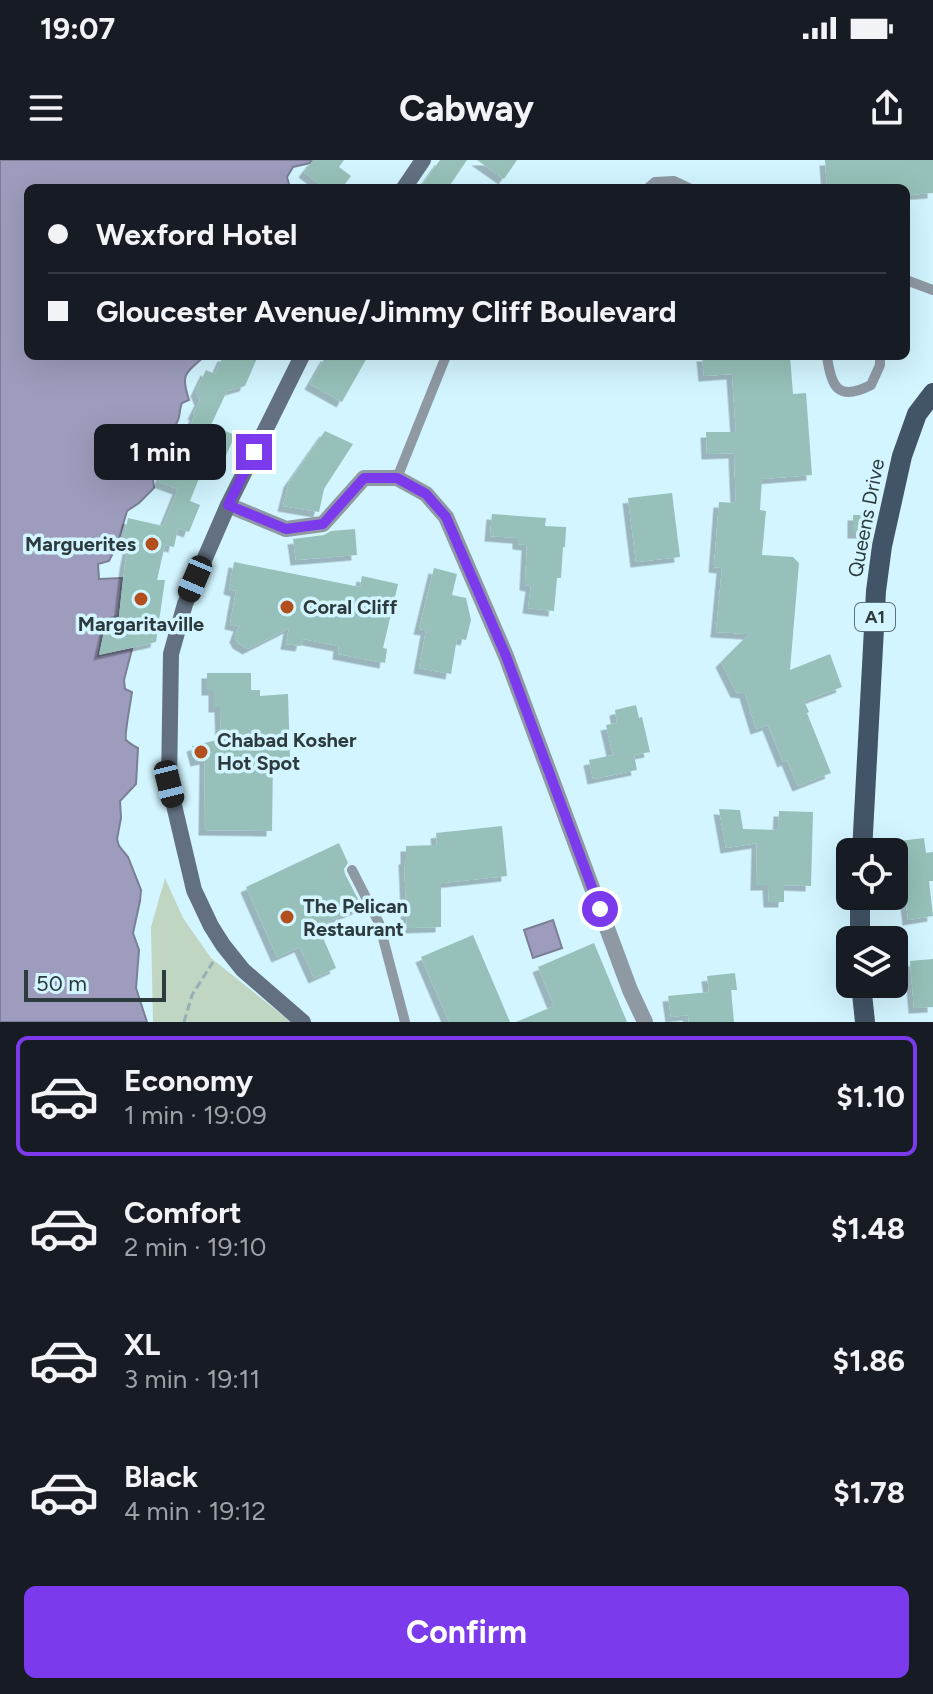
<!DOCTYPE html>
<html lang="en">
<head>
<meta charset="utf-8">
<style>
  body { margin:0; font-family:Figtree,sans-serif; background:#20242c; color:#f1f3f6; height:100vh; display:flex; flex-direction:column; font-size:30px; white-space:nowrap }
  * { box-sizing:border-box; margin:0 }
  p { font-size:26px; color:#9ea1a6 }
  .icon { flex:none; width:44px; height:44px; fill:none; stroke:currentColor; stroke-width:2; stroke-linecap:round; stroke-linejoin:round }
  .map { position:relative; height:862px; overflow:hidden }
  .panel { display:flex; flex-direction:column; background:#171b24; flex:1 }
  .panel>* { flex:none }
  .banner { position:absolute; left:24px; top:24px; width:886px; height:176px; border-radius:12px; box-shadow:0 8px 32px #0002; display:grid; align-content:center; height:176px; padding:0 24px; background:#171b24 }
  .tools { position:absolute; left:836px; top:678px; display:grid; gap:16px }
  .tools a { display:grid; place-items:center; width:72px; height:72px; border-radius:12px; background:#171b24; box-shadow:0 8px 32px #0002; font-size:40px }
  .scale { position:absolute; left:24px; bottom:20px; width:142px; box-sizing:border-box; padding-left:8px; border:4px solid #2d3b3f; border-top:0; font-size:22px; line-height:28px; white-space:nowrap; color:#2d3b3f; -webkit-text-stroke:6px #d2f5ff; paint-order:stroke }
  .end { position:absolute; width:36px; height:36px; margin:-18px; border:10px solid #7c3aed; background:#fff; box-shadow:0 0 0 4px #fff }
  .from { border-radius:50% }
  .bubble { position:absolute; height:56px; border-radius:12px; background:#171b24; box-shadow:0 8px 32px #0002; font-size:26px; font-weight:700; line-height:56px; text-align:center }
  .car { position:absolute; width:24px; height:48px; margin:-24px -12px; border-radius:10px; box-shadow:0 0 6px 2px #0007; background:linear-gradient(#222 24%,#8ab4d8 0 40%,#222 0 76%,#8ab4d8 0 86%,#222 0) }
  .banner b { display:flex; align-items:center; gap:28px; height:76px; font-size:30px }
  .banner b+b { border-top:2px solid #363941 }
  .banner i { width:20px; height:20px; background:#f1f3f6 }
  ul { padding:14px 0 0; list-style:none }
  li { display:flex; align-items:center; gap:24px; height:120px; margin:0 16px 12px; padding:0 8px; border:4px solid transparent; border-radius:12px }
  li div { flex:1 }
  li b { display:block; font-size:30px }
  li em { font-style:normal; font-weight:700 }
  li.active { border-color:#7c3aed }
  li>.icon { width:72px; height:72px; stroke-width:1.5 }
  .button { display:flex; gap:16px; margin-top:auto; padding:16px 24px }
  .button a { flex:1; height:92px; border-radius:12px; background:#7c3aed; color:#fff; font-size:32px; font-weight:700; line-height:92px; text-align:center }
  .status { display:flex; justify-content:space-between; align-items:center; height:56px; padding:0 40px; background:#171b24; direction:ltr }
  .status svg { height:22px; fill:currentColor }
  header { display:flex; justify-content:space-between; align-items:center; height:104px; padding:0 24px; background:#171b24; font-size:36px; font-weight:700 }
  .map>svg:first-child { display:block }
  .green { fill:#c0d5c2 }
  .water { fill:#9d9cbc; stroke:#7b7f96; stroke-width:2 }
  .building { fill:#96c0b9; filter:url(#shadow) }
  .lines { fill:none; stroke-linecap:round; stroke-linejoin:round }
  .path { stroke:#94afb6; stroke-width:3; stroke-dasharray:8 4; stroke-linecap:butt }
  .lane { stroke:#8f99a4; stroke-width:10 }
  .street { stroke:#8f99a4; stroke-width:16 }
  .secondary { stroke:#627081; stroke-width:16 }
  .primary { stroke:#425467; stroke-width:20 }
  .route { stroke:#7c3aed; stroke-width:10 }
  .poi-dot { fill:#b34f1c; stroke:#d2f5ff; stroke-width:3 }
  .labels { text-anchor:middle; stroke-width:7; stroke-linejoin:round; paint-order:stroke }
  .shield { fill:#d2f5ff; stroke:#5e7379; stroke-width:2 }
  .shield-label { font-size:18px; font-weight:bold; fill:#2d3b3f }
  .street-label { font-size:20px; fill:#2d3b3f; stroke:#d2f5ff }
  .poi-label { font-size:20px; font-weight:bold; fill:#2d3b3f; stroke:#d2f5ff; text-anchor:start }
</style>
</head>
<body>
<div class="status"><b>19:07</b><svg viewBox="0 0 49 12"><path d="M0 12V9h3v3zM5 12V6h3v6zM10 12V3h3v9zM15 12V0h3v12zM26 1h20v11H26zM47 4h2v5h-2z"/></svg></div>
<header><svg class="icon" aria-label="menu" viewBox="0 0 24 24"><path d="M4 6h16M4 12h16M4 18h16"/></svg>Cabway<svg class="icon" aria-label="share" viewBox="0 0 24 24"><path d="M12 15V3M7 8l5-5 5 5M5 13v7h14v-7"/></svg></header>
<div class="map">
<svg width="933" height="862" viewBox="0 0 933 862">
  <defs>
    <filter id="shadow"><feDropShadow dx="-5.5" dy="5.5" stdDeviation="0" flood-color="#0004"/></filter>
  </defs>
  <rect width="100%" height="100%" fill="#d2f5ff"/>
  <path class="green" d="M165,718L183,758L211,798L291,862H153L151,767Z"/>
  <path class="water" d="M0,0H312L310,3L293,7L287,17L290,28H28V196H205C186,213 180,213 189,240L182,243C180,247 180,252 179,257C176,269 167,273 169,288L155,292L151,299L156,310L153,319L154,328L139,343L127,351L117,385L109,401L98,404L99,419L122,418L118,456L105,459L98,496L132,489L124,520L125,529L132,532C131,540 124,576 126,580C128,582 135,587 138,588L136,624L120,641L121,658L117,679L119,686L128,697L141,730L140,741L133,773L139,790L136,828L147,862H0Z
    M553,760L562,788L533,798L524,770Z"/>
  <path class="building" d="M313,0H344L339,7L351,16L342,28H325L304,12Z
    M440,0H467L448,28H420Z
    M477,0H517L504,19Z
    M825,0H933V33L906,35V28H827Z
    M223,196H258L245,226L227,231L211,265L235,275L222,305L207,298L190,341L200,345L189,372L178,368L174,387L165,385L157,420H165L156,482L99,495L107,460L119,457L125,404L129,384L123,382L128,358L163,366L178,329L159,322L172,289L179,292L195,255L193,254L200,240L196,231L206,210L215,214Z
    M326,196H368L342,242L310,224Z
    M702,196H790L793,234L806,233L812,315L762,319L760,350L766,351L762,395L793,397L799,403L790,510L830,494L842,527L804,541L809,552L807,553L831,613L798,626L787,600L783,602L768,565L756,569L745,533L736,532L721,502L749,474L716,472L722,408L714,407L719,342L736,343L734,293L707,294L706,272H736L732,214L704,216Z
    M325,271L353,284L324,329L319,352L283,346L289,322Z
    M672,333L680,397L636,402L628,338Z
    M492,354L546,358L545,366L566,367L565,387H563L561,418H557L554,451L528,448L531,426L525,425L527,385L518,384V378L490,376Z
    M853,355H868V373H853Z
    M355,369L357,395L296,400L293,379L324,375L331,371Z
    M234,402L360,427L362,416L398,424L383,488L387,489L385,503L338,494L339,486L303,479L301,486L286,484L289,468L248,489L238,483L235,477L239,466L230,464L236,431L229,429Z
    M434,408L457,414L452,435L466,438L471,460L466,480L457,478L451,514L419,508L426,470L419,469Z
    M207,513H251V530H260V536L288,534L290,599L273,600L272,671L204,670L205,599L196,601L192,586L221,579L220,547H214V530H207Z
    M636,545L639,558L642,557L650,592L634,595L637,610L593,619L589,600L613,595L606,565L617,563L615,550Z
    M719,649L740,650L743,669L778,670L779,651L813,652L811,726L784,725V742H769L768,725H756L757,683L726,688Z
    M502,666L507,716L441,723V767L407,768L404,699H406V686L437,685L436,673Z
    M924,678L926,693L933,692V721H929L933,756L908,760L899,681Z
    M339,683L348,703L344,709L345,714L362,747L318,766L336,808L314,818L300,787L277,797L246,727Z
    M473,775L510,862H449L421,797Z
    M594,783L627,862H516L554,846L538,807Z
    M933,799V847L914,848L910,801Z
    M735,813L737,830H731L734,862H689L688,855L671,857L668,836L709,832L707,816Z"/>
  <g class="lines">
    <path class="path" d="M184,862L192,835L213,802"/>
    <path class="lane" d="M648,28L655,22L674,21L689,28
      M906,120L933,130
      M827,196C831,227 838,242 871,225L880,205V196
      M397,318L446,196
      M352,710L379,763L405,862"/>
    <path class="street" d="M228,345L286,369L323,364L364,318H397L426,334L446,357L506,496L630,830L645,862"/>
    <path class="secondary" d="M404,28L423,0
      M302,196L228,345L185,444L171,494L169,624L194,730L211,766L223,785L243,810L303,862"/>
    <path class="primary" d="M862,692L876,431L882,386L902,296L917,254L933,233
      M860,780V736
      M861,824L865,862"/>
  </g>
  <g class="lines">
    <path class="route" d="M254,292L228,345L286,369L323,364L364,318H397L426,334L446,357L506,496L600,749"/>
  </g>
  <g class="poi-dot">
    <circle cx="152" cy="384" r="8"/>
    <circle cx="141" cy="439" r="8"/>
    <circle cx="287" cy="447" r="8"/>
    <circle cx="201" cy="592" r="8"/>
    <circle cx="287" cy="757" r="8"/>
  </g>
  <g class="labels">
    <rect class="shield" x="855" y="443" width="40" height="28" rx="6"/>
    <g class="shield-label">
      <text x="875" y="463">A1</text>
    </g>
    <g class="street-label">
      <text transform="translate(866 358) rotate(-79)" y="7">Queens Drive</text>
    </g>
    <g class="poi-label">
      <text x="136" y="391" text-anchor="end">Marguerites</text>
      <text x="303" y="454">Coral Cliff</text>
      <text x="141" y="471" text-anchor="middle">Margaritaville</text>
      <text x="217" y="587">Chabad Kosher<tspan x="217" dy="23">Hot Spot</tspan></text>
      <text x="303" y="753">The Pelican<tspan x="303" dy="23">Restaurant</tspan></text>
    </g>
  </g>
</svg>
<div class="tools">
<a><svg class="icon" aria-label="locate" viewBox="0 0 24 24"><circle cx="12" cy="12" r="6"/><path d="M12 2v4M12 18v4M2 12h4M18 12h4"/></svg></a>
<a><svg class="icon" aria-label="layers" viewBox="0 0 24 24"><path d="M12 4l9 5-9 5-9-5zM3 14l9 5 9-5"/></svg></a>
</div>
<div class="scale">50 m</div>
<i class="end from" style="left:600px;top:749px"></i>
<i class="end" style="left:254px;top:292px"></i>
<div class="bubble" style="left:94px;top:264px;width:132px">1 min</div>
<i class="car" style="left:195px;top:419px;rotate:203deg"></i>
<i class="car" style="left:169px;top:624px;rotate:166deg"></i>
<div class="banner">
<b><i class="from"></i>Wexford Hotel</b>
<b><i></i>Gloucester Avenue/Jimmy Cliff Boulevard</b>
</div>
</div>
<section class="panel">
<ul>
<li class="active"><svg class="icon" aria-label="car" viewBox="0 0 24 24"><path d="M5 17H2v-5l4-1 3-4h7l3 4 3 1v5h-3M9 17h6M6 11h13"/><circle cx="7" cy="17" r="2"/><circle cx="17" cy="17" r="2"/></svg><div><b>Economy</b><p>1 min · 19:09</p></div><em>$1.10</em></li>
<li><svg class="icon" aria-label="car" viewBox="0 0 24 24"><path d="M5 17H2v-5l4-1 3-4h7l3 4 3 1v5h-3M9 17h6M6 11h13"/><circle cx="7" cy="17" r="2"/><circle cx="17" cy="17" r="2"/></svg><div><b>Comfort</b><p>2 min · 19:10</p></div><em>$1.48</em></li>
<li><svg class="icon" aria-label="car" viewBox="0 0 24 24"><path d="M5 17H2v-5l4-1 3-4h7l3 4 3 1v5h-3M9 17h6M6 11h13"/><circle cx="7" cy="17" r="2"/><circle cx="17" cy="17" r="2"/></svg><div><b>XL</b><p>3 min · 19:11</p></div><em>$1.86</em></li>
<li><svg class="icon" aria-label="car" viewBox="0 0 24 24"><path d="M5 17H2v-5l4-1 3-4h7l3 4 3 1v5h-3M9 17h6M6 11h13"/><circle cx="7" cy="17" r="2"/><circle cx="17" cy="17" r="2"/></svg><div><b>Black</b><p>4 min · 19:12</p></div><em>$1.78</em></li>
</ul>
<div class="button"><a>Confirm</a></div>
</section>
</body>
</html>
